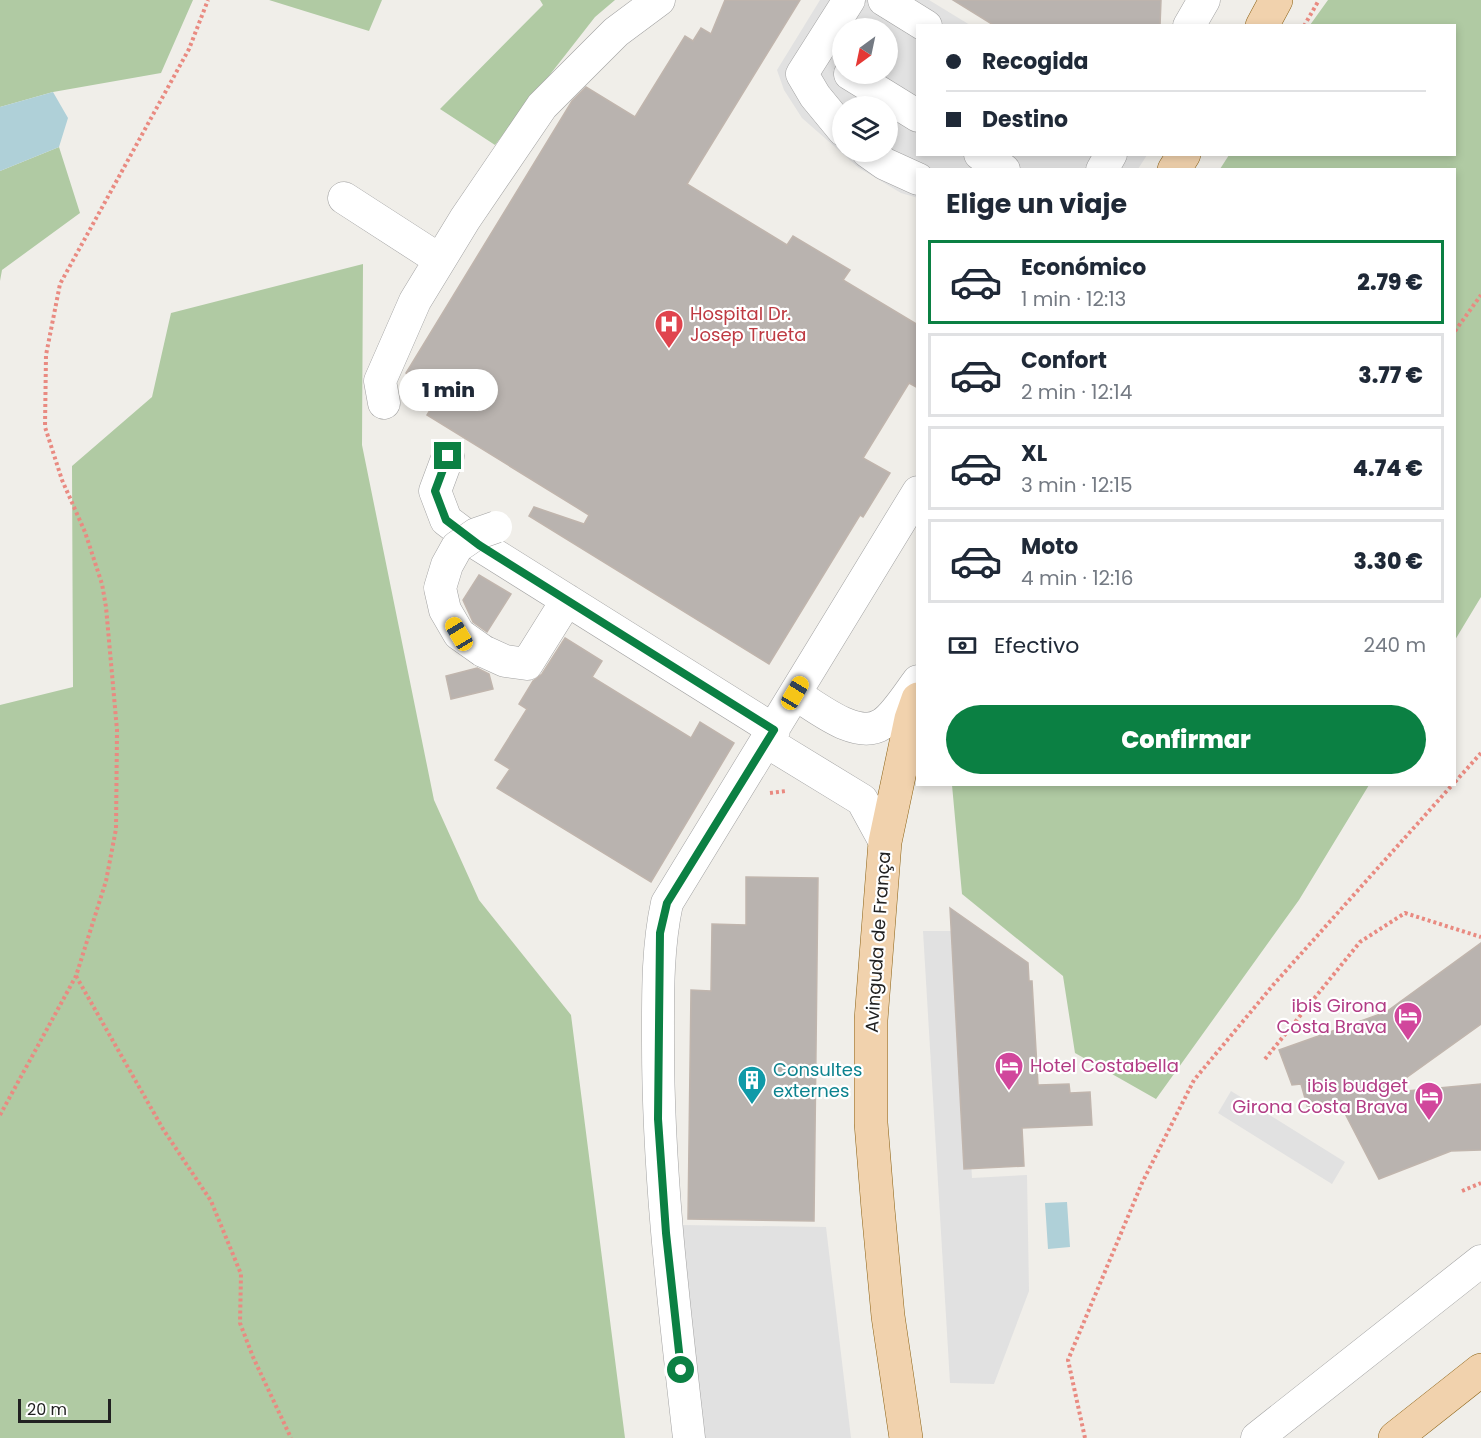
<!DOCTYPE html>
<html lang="es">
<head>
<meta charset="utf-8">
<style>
  body { margin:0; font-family:Poppins,sans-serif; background:#f2f2f3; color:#1f2937; height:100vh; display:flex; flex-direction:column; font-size:22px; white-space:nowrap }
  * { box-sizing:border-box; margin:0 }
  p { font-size:20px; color:#747a83 }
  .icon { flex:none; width:33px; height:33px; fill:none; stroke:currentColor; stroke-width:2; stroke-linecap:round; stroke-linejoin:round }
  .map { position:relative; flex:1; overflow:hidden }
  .sheet { position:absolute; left:916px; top:168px; width:540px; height:618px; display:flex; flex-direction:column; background:#fff; border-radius:0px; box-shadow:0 3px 9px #0003 }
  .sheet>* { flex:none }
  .top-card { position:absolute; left:916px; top:24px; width:540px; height:132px; border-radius:0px; box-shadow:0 3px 9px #0003; display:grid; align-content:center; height:132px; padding:0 30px; background:#fff }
  .needle { width:39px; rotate:213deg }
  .controls { position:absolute; left:832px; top:18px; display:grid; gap:12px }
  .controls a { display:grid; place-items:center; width:66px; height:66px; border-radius:50%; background:#fff; box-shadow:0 3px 9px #0003; font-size:30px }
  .scale { position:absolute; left:18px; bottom:15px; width:93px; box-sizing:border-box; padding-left:6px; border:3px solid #212121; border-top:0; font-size:16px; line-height:21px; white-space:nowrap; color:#212121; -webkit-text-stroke:4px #fff; paint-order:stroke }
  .end { position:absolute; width:27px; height:27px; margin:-14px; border:8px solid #0b8043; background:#fff; box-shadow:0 0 0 3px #fff }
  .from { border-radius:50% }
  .bubble { position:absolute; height:42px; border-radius:21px; background:#fff; box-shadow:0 3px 9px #0003; font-size:20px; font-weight:800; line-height:42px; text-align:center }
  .car { position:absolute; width:18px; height:36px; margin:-18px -9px; border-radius:8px; box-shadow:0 0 4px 2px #0007; background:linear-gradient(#f5c518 24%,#345 0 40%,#f5c518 0 76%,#345 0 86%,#f5c518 0) }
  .top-card b { display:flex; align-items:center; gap:21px; height:57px; font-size:22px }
  .top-card b+b { border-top:2px solid #e0e1e3 }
  .top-card i { width:15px; height:15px; background:#1f2937 }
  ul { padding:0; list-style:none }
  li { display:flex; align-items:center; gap:18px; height:84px; margin:0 12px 9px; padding:0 18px; border:3px solid #e0e1e3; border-radius:0px }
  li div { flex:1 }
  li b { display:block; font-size:22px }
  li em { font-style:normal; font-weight:800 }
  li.on { border-color:#0b8043 }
  li>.icon { width:54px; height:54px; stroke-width:1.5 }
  h2 { padding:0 30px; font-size:27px; line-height:72px }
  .pay { display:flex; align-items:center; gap:15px; height:66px; padding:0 30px; font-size:22px }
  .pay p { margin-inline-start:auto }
  .primary-button { display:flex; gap:12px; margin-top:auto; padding:12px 30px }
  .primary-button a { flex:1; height:69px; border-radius:36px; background:#0b8043; color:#fff; font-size:24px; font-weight:800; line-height:69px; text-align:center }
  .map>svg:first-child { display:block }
  .forest { fill:#b0caa3 }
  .parking { fill:#e1e1e1; fill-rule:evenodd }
  .water { fill:#afd0d8 }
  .building { fill:#b9b3af; stroke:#c0b5ad; stroke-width:1.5 }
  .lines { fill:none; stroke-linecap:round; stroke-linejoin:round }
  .minor-casing { stroke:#a2a2a2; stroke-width:33 }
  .major-casing { stroke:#8b6113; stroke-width:34 }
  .path { stroke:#e98a81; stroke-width:4; stroke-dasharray:3 3; stroke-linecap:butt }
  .minor { stroke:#fff; stroke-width:32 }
  .major { stroke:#f1d2ad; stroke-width:33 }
  .minor-bridge-casing { stroke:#a2a2a2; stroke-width:33; stroke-linecap:butt }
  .minor-bridge { stroke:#fff; stroke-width:32 }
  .route { stroke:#0b8043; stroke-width:8 }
  .labels { text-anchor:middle; stroke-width:4.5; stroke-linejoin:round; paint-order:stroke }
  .health-label { font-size:18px; fill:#be3a42; stroke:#fff; text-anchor:start }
  .street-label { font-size:18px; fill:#212121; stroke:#fff }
  .hotel-label { font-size:18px; fill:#b23c85; stroke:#fff; text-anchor:end }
  .culture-label { font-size:18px; fill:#0d838f; stroke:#fff; text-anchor:start }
</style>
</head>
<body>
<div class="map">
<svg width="1481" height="1438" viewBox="0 0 1481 1438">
  <rect width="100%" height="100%" fill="#f0eee9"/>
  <path class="forest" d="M0,0H193L161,73L53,92L0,107Z
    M269,0H382L369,31Z
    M540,0H615L595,17L495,145L440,109L543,5Z
    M1328,0H1481V597L1455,640V170L1220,169L1229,155L1455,154V26L1310,25Z
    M59,147L80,213L2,270L0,281V171Z
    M363,264L362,445L434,800L479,900L571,1015L625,1438H0V705L73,687L72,466L152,397L171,313Z
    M952,785V784L1369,785L1299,900L1156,1099L1075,1053L1063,976L962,894Z"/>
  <path class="parking" d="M820,0H929L970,25L918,26V154L1147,155L1138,169L918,170V198L901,193L859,168L802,118L784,90L777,70ZM843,28H888V74H843ZM843,106H888V152H843Z
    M923,931H959L972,1178L1027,1175L1029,1291L994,1384L950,1383Z
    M1231,1091L1345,1162L1332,1184L1218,1113Z
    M682,1225L826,1227L851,1438H705L687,1290Z"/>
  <path class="water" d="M53,92L68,118L59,147L0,171V107Z
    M1067,1202L1070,1247L1048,1249L1045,1203Z"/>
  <path class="building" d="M725,0H800L687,184L787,245L793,236L850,270L843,280L918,325V388L909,383L863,458L890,473L863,517L860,515L769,664L529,516L534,507L584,524L589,515L427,415L440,394L406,373L572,101L586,87L635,117L685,36L693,41L701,28L711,34Z
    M953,0H1161L1160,26H995Z
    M479,575L511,594L487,632L473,622L463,600Z
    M565,638L602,661L592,677L691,738L700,722L734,743L651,882L497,788L510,769L495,760L527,709L519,704L533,681L542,674Z
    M477,668L489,674L493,689L451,699L446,676Z
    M746,877L818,878L814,1221L688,1219L691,990L711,991L712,924L746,925Z
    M950,908L1028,963L1029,981H1032L1038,1085L1069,1084L1070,1093L1090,1092L1092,1125L1022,1128L1024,1166L964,1169Z
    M1481,943V1024L1385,1093L1481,1084V1150L1451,1151L1379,1179L1338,1100L1308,1109L1301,1084L1292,1085L1279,1050L1386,1012Z"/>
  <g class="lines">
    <g class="minor-casing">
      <path id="minor" d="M884,0L926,26
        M1189,26L1204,0
        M850,74L918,116
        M843,130L815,96L802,74L849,0
        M868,152L885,164L918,179
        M980,154L1004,170
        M1102,170L1111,154
        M344,198L440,260
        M384,403L380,381L415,301L465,219L542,106L616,32L659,0
        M448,456L435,491L446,520L479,545L774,730
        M483,651L505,661L527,664L567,600
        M795,694C817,707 857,741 882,724C894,717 909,693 918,681
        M767,742L862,800L885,842
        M689,1438C674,1306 658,1176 658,1043C658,996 657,949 667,903L918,492
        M1257,1438L1481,1261"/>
    </g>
    <g class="major-casing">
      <path id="major" d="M1262,26L1276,0
        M1174,170L1184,154
        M906,1438L888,1316L878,1209L871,1123V1020L885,842L911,719L918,699
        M1395,1438L1481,1370"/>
    </g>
    <path class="path" d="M1304,26L1319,0
      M1455,331L1481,295
      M1455,782L1481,753
      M770,793L786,791
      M76,976L163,1129L211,1201L241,1274L240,1323L253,1357L291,1438
      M1265,1059L1360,942L1405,913L1481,937
      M0,1115L76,976L106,881L116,829L117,730L106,607L102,584L85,532L62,480L45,427L46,355L60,284L189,49L208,0
      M1462,1191L1481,1183
      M1085,1438L1068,1360L1142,1183L1194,1080L1274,984L1453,784"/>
    <use href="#minor" class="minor"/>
    <use href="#major" class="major"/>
    <g class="minor-bridge-casing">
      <path id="minor-bridge" d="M483,651L459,634L445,610L440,588L447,565L457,547L476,534L496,527"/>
    </g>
    <use href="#minor-bridge" class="minor-bridge"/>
  </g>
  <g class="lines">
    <path class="route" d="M448,456L435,491L446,520L479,545L774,730L667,903L660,933L658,1119L666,1233L681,1370"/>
  </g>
  <defs>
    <g id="hospital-pin" transform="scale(1.5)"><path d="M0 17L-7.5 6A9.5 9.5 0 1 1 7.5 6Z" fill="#e0444e" stroke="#fff"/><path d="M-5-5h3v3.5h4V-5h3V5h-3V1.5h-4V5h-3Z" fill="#fff"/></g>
    <g id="hotel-pin" transform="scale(1.5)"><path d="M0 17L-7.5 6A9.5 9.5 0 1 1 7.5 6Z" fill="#d1479c" stroke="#fff"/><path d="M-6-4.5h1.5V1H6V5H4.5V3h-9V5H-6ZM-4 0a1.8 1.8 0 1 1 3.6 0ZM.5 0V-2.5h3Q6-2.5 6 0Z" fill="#fff"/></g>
    <g id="building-pin" transform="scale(1.5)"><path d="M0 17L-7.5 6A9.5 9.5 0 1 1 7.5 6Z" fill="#0f9aa8" stroke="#fff"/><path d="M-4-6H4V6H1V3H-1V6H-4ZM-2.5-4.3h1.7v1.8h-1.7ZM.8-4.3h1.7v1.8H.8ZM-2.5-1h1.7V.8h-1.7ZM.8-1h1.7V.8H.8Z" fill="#fff"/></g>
  </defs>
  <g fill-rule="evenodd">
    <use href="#hospital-pin" x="669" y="324"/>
    <use href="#hotel-pin" x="1408" y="1016"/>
    <use href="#hotel-pin" x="1009" y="1066"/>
    <use href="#building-pin" x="752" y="1080"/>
    <use href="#hotel-pin" x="1429" y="1096"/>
  </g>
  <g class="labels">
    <g class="health-label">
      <text x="690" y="320">Hospital Dr.<tspan x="690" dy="21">Josep Trueta</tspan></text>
    </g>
    <g class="street-label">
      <text transform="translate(878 942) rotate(-86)" y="6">Avinguda de França</text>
    </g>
    <g class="hotel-label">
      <text x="1387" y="1012">ibis Girona<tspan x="1387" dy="21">Costa Brava</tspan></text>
      <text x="1030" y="1072" text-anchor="start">Hotel Costabella</text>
      <text x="1408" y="1092">ibis budget<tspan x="1408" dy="21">Girona Costa Brava</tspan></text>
    </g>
    <g class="culture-label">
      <text x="773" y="1076">Consultes<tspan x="773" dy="21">externes</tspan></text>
    </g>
  </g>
</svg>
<div class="controls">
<a><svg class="needle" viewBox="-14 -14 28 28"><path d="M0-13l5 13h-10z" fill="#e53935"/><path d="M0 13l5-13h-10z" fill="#747a83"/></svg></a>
<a><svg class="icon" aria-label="layers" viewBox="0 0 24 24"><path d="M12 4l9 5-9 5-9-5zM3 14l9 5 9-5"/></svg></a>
</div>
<div class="scale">20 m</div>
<i class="end from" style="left:681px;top:1370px"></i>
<i class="end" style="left:448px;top:456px"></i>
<div class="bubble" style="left:399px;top:369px;width:99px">1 min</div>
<i class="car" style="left:459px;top:634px;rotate:329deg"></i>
<i class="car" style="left:795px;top:693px;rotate:31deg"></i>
<div class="top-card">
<b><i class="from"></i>Recogida</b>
<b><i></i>Destino</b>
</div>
<section class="sheet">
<h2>Elige un viaje</h2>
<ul>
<li class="on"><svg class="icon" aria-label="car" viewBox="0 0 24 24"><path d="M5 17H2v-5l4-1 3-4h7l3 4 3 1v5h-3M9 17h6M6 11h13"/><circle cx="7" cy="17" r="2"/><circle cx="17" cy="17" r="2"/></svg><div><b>Económico</b><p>1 min · 12:13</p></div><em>2.79 €</em></li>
<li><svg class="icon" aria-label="car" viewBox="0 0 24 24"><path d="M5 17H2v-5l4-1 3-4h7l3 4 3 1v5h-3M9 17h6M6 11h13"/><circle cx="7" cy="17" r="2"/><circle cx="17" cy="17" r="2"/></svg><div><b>Confort</b><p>2 min · 12:14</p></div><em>3.77 €</em></li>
<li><svg class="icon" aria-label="car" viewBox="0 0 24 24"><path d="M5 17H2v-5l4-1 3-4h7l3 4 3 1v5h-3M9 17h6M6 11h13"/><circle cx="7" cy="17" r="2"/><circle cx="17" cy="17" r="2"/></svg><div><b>XL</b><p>3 min · 12:15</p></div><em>4.74 €</em></li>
<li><svg class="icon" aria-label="car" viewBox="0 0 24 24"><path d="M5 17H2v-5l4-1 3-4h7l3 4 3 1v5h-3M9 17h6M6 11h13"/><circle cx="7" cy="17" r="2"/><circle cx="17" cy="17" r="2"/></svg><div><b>Moto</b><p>4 min · 12:16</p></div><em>3.30 €</em></li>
</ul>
<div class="pay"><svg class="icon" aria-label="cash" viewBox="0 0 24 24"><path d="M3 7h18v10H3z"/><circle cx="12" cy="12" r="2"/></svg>Efectivo<p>240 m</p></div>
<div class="primary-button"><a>Confirmar</a></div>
</section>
</div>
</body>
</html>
